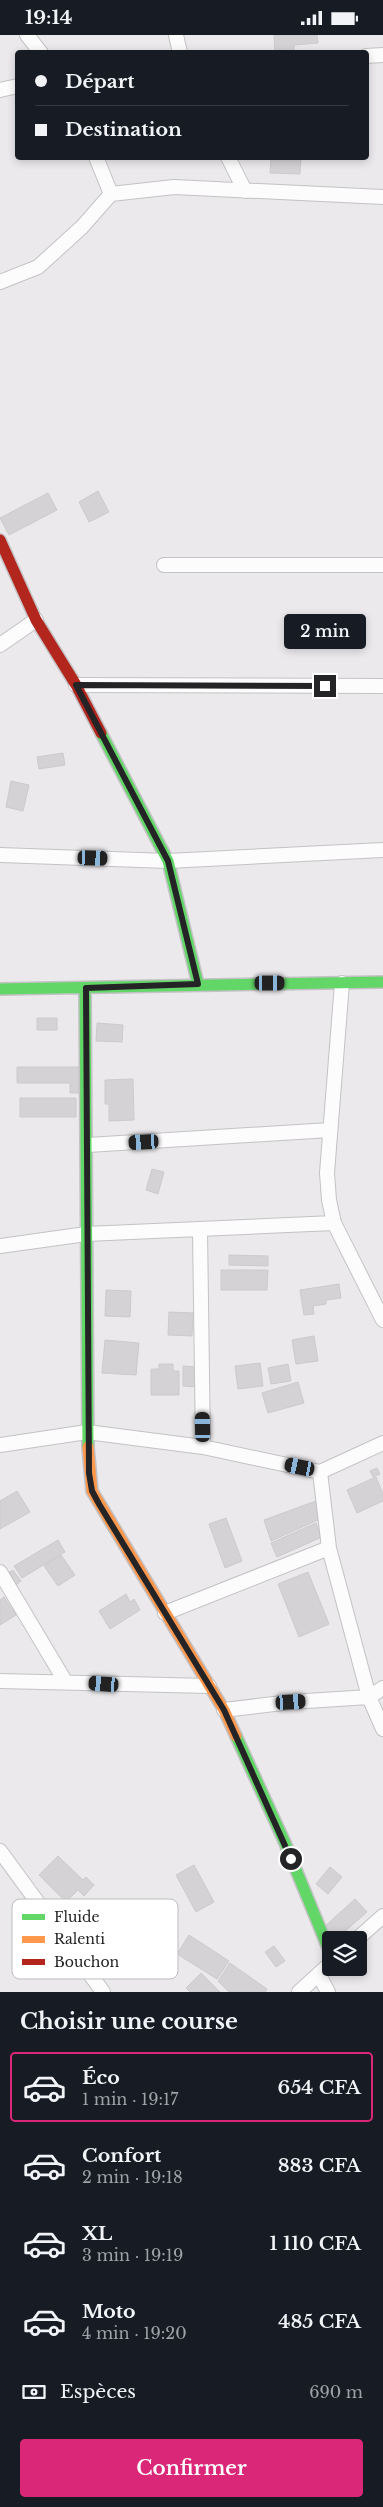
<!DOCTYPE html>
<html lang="fr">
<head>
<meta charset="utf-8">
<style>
  body { margin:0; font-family:"Libre Baskerville",serif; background:#20242c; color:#f1f3f6; height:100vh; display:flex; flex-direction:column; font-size:19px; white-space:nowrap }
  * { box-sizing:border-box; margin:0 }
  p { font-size:16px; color:#9ea1a6 }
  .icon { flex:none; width:28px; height:28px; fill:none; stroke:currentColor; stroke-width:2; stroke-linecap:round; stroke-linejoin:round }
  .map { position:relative; height:1957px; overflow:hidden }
  .sheet { display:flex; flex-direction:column; background:#171b24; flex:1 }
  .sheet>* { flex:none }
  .top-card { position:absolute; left:15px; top:15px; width:354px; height:110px; border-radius:5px; box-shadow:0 2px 8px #0003; display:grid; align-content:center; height:110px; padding:0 20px; background:#171b24 }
  .tools { position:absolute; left:322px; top:1896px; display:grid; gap:10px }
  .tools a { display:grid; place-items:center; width:45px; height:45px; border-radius:5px; background:#171b24; box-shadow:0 2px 8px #0003; font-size:25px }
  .end { position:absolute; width:22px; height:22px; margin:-11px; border:6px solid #242325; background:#fff; box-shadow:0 0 0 2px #fff }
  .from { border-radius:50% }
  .bubble { position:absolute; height:35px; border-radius:5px; background:#171b24; box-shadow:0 2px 8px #0003; font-size:16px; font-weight:600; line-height:35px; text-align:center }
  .car { position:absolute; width:15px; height:30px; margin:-15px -8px; border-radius:6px; box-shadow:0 0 4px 1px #0007; background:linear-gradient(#222 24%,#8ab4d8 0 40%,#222 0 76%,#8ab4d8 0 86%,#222 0) }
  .top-card b { display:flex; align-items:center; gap:18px; height:48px; font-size:19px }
  .top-card b+b { border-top:1px solid #363941 }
  .top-card i { width:12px; height:12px; background:#f1f3f6 }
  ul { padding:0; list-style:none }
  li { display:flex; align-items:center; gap:15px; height:70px; margin:0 10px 8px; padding:0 10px; border:2px solid transparent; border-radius:5px }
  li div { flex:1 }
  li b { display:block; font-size:19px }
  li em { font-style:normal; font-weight:600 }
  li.active { border-color:#db2777 }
  li>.icon { width:45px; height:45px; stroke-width:1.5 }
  h2 { padding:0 20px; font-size:22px; line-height:60px }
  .pay { display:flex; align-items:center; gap:12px; height:55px; padding:0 20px; font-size:19px }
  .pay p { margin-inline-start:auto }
  .action { display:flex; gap:10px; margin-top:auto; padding:10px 20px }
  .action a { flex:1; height:58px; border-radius:5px; background:#db2777; color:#fff; font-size:20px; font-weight:600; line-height:58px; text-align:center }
  .status { display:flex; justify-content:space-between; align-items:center; height:35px; padding:0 25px; background:#171b24; direction:ltr }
  .status svg { height:14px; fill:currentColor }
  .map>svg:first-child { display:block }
  .building { fill:#d4d2d4; stroke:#cbcacc }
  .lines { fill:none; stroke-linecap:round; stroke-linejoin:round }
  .street-casing { stroke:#c3c2c4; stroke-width:16 }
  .fast-casing { stroke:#c3c2c4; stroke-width:14 }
  .slow-casing { stroke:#c3c2c4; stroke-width:14 }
  .jam-casing { stroke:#c3c2c4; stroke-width:14 }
  .street { stroke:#fcfcfc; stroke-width:14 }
  .fast { stroke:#63d668; stroke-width:11 }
  .slow { stroke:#ff974d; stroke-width:11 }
  .jam { stroke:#b3261e; stroke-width:11 }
  .route { stroke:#242325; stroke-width:6 }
  .key { fill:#fff; stroke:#bdbdbe; stroke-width:1 }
  .key-label { font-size:14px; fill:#242325 }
</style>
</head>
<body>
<div class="status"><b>19:14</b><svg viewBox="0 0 49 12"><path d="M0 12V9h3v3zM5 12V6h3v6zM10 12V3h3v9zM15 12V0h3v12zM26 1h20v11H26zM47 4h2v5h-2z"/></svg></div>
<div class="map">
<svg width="383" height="1957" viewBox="0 0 383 1957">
  <rect width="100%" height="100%" fill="#ebe9ec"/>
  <path class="building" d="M274,0H317L318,8L294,10V18H275Z
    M271,122H301L300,139L270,138Z
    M98,456L109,477L89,487L79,467Z
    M48,458L57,475L9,500L0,483Z
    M63,718L65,730L39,734L37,722Z
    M11,746L29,750L23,776L6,772Z
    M37,983H57V995H37Z
    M97,988L123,990L122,1007L96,1006Z
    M17,1032H82V1058H70V1048H17Z
    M133,1044L134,1085L109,1086V1069H105V1045Z
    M20,1063H76V1082H20Z
    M152,1134L164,1137L158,1159L146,1155Z
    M229,1220L268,1221V1231L229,1230Z
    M221,1235H268L267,1255H221Z
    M339,1249L341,1263L326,1265V1269L313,1271L314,1279L304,1280L300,1255Z
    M106,1255L131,1256L130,1282L105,1281Z
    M169,1277L193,1278L192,1301L168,1300Z
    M314,1301L318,1326L296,1329L292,1305Z
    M105,1305L139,1308L136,1340L102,1338Z
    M260,1328L263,1351L238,1354L235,1331Z
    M159,1329H173V1336H179V1360H151V1334H159Z
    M288,1329L291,1346L271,1349L268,1333Z
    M183,1331L198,1332L197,1352L183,1351Z
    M298,1347L304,1368L268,1378L262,1358Z
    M377,1433L380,1439L373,1442L370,1436Z
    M376,1442L383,1459V1466L357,1478L347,1455Z
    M17,1456L30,1477L0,1494V1466Z
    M316,1466L318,1485L271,1506L264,1485Z
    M226,1483L242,1526L225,1533L209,1489Z
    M316,1488L322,1502L277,1522L271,1508Z
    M58,1505L65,1517L22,1543L14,1531Z
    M61,1520L75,1540L58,1551L44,1531Z
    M13,1535L21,1546L12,1553L4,1541Z
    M308,1537L329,1589L299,1602L278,1549Z
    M126,1559L130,1567L134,1564L140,1575L110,1594L99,1576Z
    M4,1562L16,1580L0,1590V1565Z
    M58,1821L83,1845L86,1842L94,1850L84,1861L78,1855L66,1867L39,1840Z
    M194,1830L214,1867L196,1877L176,1840Z
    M330,1832L342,1842L328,1859L316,1849Z
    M355,1864L367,1877L335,1905L323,1893Z
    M189,1900L229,1926L217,1944L177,1919Z
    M274,1911L285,1926L276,1932L265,1917Z
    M230,1928L267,1954L265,1957H229L218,1946Z
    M201,1938L220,1957H190L186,1953Z"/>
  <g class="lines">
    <g class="street-casing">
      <path id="street" d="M27,0L41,18
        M176,0L180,18
        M366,21L383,20
        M0,55L18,51
        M96,122L111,159
        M228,122L245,156
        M0,247L38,232L82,192L111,159L174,152L383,162
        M164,530H383
        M0,610L36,585
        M76,650L383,651
        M0,820L168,826L383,815
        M342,948L327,1138L329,1165L334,1188L383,1285
        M88,1110L330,1095
        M200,1194L203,1412
        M0,1211L86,1199L334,1188
        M0,1410L87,1397L203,1412L320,1437L383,1408
        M320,1437L329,1513L369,1662L383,1694
        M0,1537L65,1646
        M165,1578L329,1513
        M0,1646L209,1651
        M224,1675L291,1667L369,1662L383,1653
        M0,1816L103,1957
        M356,1905L383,1881
        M319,1940L328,1957
        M299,1957L331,1928"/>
    </g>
    <g class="fast-casing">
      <path id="fast" d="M101,698L168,826L198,949
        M85,953L88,1412
        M0,954L383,947
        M236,1701L285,1808L331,1920"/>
    </g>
    <g class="slow-casing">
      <path id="slow" d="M88,1412L92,1456L224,1675L236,1701"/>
    </g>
    <g class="jam-casing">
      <path id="jam" d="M0,505L36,585L76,650L101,698"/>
    </g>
    <use href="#street" class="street"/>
    <use href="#fast" class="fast"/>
    <use href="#slow" class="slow"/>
    <use href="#jam" class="jam"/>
  </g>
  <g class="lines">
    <path class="route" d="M291,1824L224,1675L99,1469L92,1456L89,1438L86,953L198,949L168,826L76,650L325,651"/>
  </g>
  <rect x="12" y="1864" width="166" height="80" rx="8" class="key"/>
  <rect x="22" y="1879" width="23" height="6" fill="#63d668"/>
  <rect x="22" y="1901" width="23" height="7" fill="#ff974d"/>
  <rect x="22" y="1924" width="23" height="6" fill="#b3261e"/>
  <g class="key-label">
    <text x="54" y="1887">Fluide</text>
    <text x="54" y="1909">Ralenti</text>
    <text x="54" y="1932">Bouchon</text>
  </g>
</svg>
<div class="tools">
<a><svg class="icon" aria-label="layers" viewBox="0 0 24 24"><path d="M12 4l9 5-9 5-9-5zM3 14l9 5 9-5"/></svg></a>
</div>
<i class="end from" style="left:291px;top:1824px"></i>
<i class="end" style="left:325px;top:651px"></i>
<div class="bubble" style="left:284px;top:579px;width:82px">2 min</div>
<i class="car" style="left:93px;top:823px;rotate:92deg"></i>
<i class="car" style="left:270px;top:948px;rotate:90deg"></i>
<i class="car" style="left:144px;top:1107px;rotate:267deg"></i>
<i class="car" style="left:203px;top:1392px;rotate:359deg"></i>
<i class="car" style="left:300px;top:1432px;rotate:282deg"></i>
<i class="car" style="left:104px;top:1649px;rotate:274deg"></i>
<i class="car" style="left:291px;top:1667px;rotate:87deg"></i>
<div class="top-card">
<b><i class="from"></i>Départ</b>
<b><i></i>Destination</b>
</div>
</div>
<section class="sheet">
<h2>Choisir une course</h2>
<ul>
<li class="active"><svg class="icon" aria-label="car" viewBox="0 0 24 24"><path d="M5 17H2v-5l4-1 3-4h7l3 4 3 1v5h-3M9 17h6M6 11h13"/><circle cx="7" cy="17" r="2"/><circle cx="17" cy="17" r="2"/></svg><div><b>Éco</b><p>1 min · 19:17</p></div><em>654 CFA</em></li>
<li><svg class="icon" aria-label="car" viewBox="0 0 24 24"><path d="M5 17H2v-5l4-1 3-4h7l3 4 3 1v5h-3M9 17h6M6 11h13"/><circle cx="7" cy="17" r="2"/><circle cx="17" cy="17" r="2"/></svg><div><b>Confort</b><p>2 min · 19:18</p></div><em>883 CFA</em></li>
<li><svg class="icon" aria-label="car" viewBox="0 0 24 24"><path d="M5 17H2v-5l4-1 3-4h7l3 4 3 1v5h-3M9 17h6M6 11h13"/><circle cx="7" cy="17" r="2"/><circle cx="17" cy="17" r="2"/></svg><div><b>XL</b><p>3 min · 19:19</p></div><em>1 110 CFA</em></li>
<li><svg class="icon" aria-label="car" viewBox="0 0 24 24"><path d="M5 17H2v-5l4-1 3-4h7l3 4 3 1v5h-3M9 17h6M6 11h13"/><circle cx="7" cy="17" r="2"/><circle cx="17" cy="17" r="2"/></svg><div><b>Moto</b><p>4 min · 19:20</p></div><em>485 CFA</em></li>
</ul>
<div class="pay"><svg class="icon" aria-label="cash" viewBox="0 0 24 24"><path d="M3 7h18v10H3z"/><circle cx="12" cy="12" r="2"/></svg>Espèces<p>690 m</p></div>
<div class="action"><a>Confirmer</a></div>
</section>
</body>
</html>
